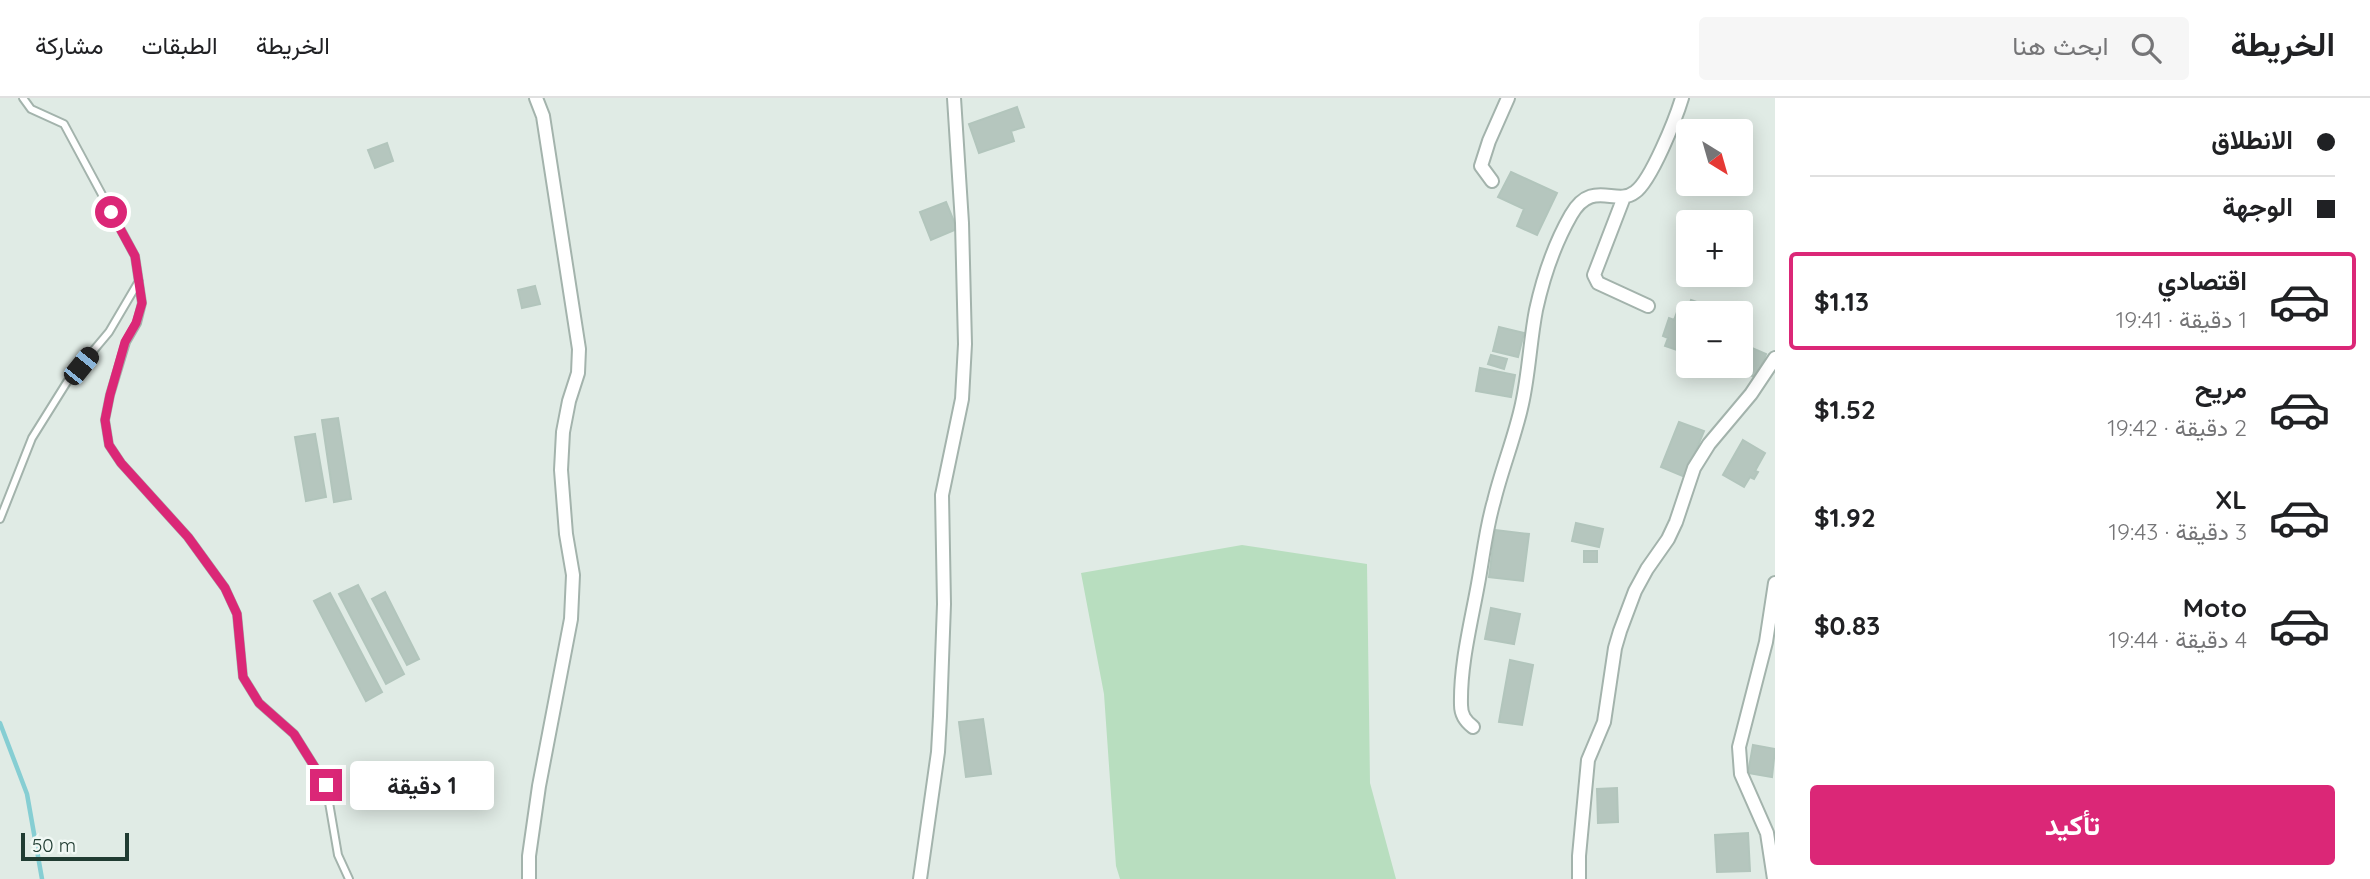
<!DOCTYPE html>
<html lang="ar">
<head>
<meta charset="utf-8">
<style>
  body { margin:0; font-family:Quicksand,Vazirmatn,sans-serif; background:#f6f6f6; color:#202124; direction:rtl; height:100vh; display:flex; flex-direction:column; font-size:26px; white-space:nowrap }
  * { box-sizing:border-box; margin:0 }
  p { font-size:23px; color:#757577 }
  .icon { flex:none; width:38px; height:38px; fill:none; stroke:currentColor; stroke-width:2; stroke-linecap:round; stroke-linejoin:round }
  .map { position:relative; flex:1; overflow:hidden; direction:ltr }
  .side { display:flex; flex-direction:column; background:#fff; width:595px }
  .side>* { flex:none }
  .guide { display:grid; align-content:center; height:154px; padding:0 35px; background:#fff }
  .needle { width:46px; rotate:143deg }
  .buttons { position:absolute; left:1676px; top:21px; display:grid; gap:14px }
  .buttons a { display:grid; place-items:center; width:77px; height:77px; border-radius:7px; background:#fff; box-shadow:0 4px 18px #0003; font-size:35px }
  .scale { position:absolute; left:21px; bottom:18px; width:108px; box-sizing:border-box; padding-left:7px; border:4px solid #203c32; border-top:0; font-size:19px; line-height:24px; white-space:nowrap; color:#203c32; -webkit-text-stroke:5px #f0f8f4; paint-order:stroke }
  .end { position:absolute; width:32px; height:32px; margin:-16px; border:9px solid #db2777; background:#fff; box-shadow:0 0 0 4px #fff }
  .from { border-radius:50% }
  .bubble { position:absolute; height:49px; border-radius:7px; background:#fff; box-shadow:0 4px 18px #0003; font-size:23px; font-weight:700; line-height:49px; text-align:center; direction:rtl }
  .car { position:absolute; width:21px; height:42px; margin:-21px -10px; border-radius:9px; box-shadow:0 0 5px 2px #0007; background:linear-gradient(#222 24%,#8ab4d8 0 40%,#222 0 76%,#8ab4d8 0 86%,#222 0) }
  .guide b { display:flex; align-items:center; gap:24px; height:66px; font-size:26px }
  .guide b+b { border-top:2px solid #e0e0e0 }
  .guide i { width:18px; height:18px; background:#202124 }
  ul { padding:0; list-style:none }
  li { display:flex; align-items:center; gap:21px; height:98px; margin:0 14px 10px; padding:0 21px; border:4px solid transparent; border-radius:7px }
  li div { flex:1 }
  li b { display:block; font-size:26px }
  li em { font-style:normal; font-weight:700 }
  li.on { border-color:#db2777 }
  li>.icon { width:63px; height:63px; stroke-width:1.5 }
  .action { display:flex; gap:14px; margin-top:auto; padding:14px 35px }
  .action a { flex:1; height:80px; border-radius:7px; background:#db2777; color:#fff; font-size:28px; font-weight:700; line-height:80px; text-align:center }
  header { display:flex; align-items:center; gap:42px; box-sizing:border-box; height:98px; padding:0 35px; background:#fff; border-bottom:2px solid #e0e0e0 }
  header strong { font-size:33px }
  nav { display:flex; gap:38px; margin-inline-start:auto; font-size:24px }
  .search { width:490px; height:63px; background:#f6f6f6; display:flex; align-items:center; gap:18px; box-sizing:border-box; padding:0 24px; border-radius:7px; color:#757577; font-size:26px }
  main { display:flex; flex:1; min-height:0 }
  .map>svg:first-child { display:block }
  .green { fill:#b8debf }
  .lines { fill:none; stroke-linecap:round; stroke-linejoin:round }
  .stream { stroke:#86ced3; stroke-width:4.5 }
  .building { fill:#b5c6be; stroke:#b2c5bc; stroke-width:2 }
  .service-casing { stroke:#a3b3ac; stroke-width:10 }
  .minor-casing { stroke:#a3b3ac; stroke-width:16 }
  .service { stroke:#fff; stroke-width:6 }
  .minor { stroke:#fff; stroke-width:12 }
  .route { stroke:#db2777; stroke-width:9 }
</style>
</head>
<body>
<header>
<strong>الخريطة</strong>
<div class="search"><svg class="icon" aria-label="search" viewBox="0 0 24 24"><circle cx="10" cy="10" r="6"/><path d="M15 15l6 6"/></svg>ابحث هنا</div>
<nav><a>الخريطة</a><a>الطبقات</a><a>مشاركة</a></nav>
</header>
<main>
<section class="side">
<div class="guide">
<b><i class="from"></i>الانطلاق</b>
<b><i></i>الوجهة</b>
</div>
<ul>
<li class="on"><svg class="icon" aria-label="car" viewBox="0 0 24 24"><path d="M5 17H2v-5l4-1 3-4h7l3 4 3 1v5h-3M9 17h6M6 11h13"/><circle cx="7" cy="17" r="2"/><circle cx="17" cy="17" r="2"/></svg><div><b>اقتصادي</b><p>1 دقيقة · 19:41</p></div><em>$1.13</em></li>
<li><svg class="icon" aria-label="car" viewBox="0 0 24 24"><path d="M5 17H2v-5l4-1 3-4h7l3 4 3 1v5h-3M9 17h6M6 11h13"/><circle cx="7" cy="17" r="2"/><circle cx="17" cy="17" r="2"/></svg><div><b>مريح</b><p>2 دقيقة · 19:42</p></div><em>$1.52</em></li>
<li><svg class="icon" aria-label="car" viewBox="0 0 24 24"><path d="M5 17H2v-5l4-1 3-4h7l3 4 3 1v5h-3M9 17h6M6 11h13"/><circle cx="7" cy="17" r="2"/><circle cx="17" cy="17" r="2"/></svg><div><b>XL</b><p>3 دقيقة · 19:43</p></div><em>$1.92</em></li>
<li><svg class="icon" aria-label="car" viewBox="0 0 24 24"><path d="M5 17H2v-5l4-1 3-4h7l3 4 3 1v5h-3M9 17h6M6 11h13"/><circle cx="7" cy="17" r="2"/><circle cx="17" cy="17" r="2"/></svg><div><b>Moto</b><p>4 دقيقة · 19:44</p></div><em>$0.83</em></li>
</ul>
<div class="action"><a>تأكيد</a></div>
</section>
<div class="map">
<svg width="1775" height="781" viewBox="0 0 1775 781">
  <rect width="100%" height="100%" fill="#e0ebe5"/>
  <path class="green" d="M1242,447L1367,466L1370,685L1396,781H1120L1116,768L1104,596L1081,475Z"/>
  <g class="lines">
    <path class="stream" d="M0,625L27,696L42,781"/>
  </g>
  <path class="building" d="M1017,9L1024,29L1011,33L1014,43L979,55L969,26Z
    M387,45L393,63L375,70L368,52Z
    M1511,74L1557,95L1537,137L1517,128L1524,111L1498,99Z
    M946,104L957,131L931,142L920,114Z
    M535,188L540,206L522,210L518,192Z
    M1691,202L1711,209L1710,212L1716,214L1689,215V256L1665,248L1668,240L1663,238L1669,220L1674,222L1677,214L1686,218Z
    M1499,229L1524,235L1518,259L1493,253Z
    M1745,247L1766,256L1757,280L1730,269L1741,268V251L1743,252Z
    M1491,257L1507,261L1504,271L1488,266Z
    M1480,270L1515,277L1511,299L1476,293Z
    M338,320L351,401L334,404L322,322Z
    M1679,324L1704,333L1685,379L1661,369Z
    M315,336L326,399L306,403L295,339Z
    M1743,342L1765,355L1755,373L1758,374L1754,381L1750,379L1744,389L1723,377Z
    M1576,425L1603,431L1599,449L1572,443Z
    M1495,432L1529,436L1523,483L1489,479Z
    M1584,453H1597V464H1584Z
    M358,487L404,576L386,586L339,496Z
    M385,494L419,561L407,567L372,501Z
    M330,495L382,594L366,603L314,503Z
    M1491,510L1520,516L1514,546L1485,541Z
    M1510,562L1533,567L1522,627L1499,624Z
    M983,621L991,676L966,679L959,624Z
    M1753,647L1775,651L1772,679L1748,675Z
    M1617,690L1618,724L1598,725L1597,691Z
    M1748,735L1750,773L1717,774L1715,737Z"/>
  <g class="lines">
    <g class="service-casing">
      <path id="service" d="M23,0L31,11L64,26L135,158L142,205L137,225L126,244L110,297L105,322L109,347L121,365L188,439L225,490L237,516L243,579L259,605L294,636L326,687L338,757L349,781
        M0,421L32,340L67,284L109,234L139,183"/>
    </g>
    <g class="minor-casing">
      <path id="minor" d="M1492,83L1481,68L1489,43L1508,0
        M1624,99L1594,177L1598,185L1648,208
        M1473,629C1465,623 1461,617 1461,607C1460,567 1471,525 1478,486C1483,459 1486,430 1494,403C1502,370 1515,339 1522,306C1529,275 1530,243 1536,212C1543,180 1555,145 1571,117C1592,80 1616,109 1635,94C1651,83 1676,20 1682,0
        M529,781V758L539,688L571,521L573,477L566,436L561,372L563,334L569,303L578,275L579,251L543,18L536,0
        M920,781L938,654L940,618L944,506L942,397L962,301L965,246L962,125L954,0
        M1579,781V758L1588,662L1604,624L1615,550L1620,533L1635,493L1647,471L1668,441L1676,424L1694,370L1709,346L1751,296L1775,260
        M1774,781L1767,735L1741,676L1739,649L1766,544L1775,485"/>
    </g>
    <use href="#service" class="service"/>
    <use href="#minor" class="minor"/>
  </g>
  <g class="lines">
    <path class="route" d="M111,114L135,158L142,205L136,225L125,244L110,297L105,322L109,347L121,365L188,439L225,490L237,516L243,579L259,605L294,636L326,687"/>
  </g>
</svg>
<div class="buttons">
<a><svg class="needle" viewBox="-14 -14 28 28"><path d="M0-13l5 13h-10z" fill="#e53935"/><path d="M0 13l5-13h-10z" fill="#757577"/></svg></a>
<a>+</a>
<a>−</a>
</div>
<div class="scale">50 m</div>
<i class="end from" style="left:111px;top:114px"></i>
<i class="end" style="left:326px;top:687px"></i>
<div class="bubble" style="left:350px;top:663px;width:144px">1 دقيقة</div>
<i class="car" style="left:81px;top:268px;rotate:39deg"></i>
</div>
</main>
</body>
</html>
